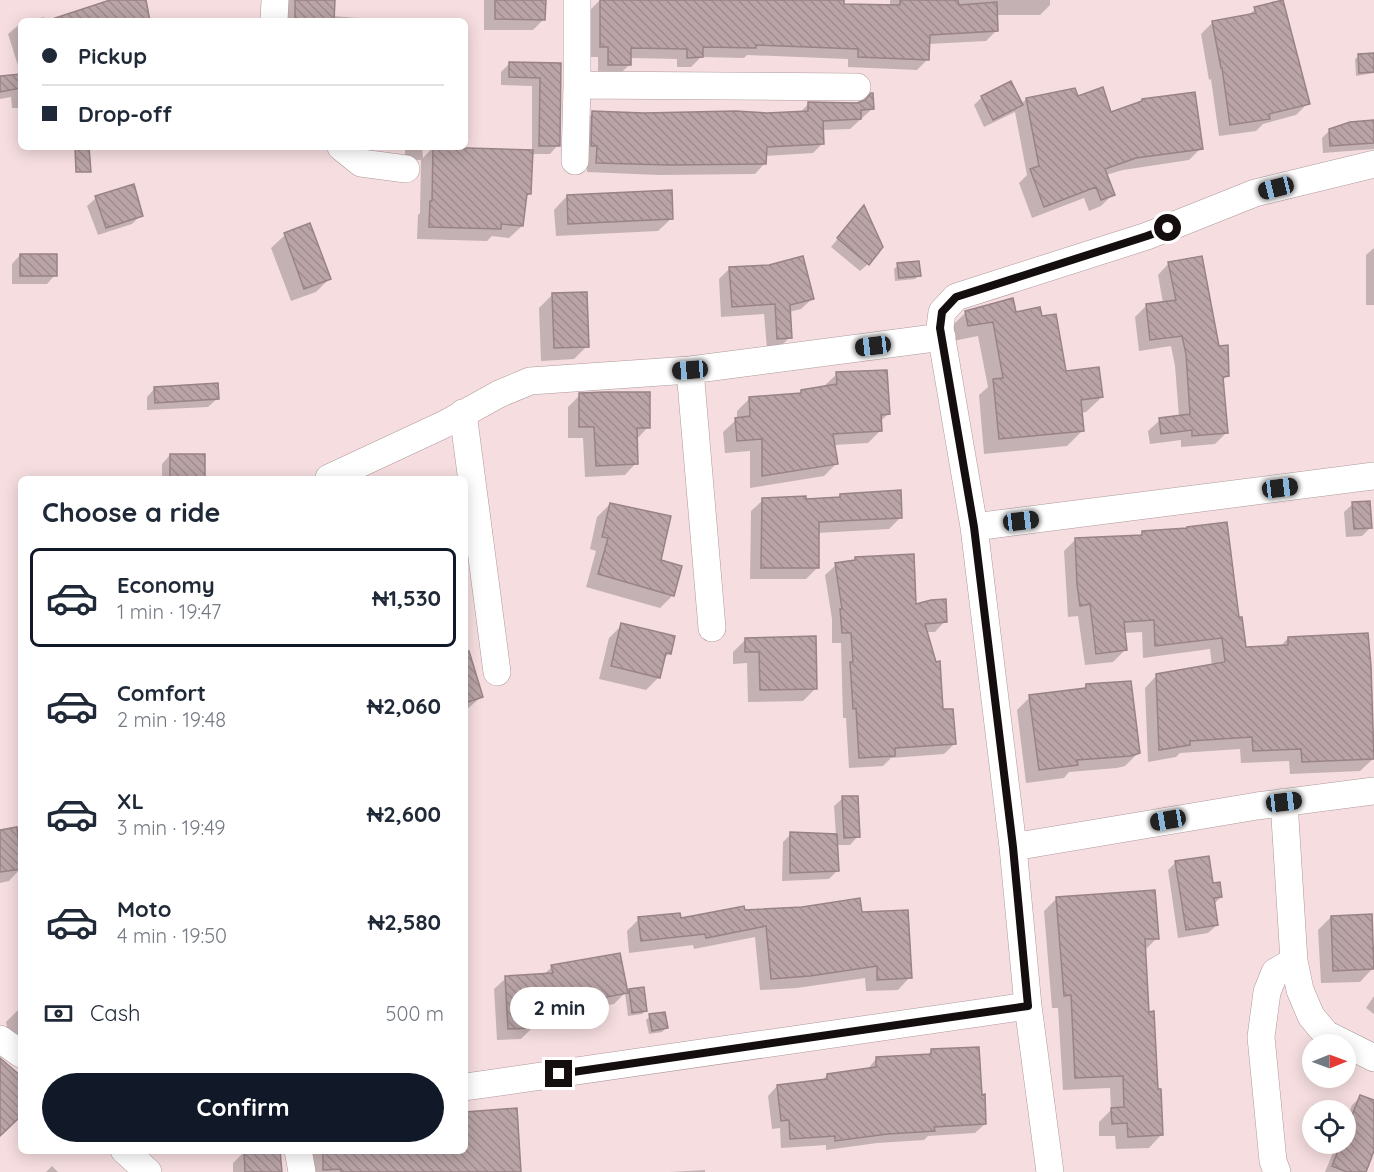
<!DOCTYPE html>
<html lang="en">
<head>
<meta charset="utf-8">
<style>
  body { margin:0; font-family:Quicksand,sans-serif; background:#f2f2f3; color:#1f2937; height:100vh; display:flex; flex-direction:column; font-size:22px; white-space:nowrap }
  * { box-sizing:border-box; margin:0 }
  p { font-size:20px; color:#747a83 }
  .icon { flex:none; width:33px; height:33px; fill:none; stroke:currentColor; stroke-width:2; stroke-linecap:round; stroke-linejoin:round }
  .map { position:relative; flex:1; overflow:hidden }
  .panel { position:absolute; left:18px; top:476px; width:450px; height:678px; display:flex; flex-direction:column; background:#fff; border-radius:9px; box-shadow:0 3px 15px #0003 }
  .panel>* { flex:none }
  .guide { position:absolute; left:18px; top:18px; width:450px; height:132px; border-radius:9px; box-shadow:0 3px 15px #0003; display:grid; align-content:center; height:132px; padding:0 24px; background:#fff }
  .needle { width:39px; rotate:89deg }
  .controls { position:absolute; left:1302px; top:1034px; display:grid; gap:12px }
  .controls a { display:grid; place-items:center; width:54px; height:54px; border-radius:50%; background:#fff; box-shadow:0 3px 15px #0003; font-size:30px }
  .end { position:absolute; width:27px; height:27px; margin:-14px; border:8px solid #150e0f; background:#fff; box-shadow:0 0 0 3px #fff }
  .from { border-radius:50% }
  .bubble { position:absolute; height:42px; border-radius:21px; background:#fff; box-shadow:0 3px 15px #0003; font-size:20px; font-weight:800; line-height:42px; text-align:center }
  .car { position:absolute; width:18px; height:36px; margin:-18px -9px; border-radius:8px; box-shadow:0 0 4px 2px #0007; background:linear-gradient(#222 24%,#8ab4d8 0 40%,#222 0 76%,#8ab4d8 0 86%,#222 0) }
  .guide b { display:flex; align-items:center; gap:21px; height:57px; font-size:22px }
  .guide b+b { border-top:2px solid #e0e1e3 }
  .guide i { width:15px; height:15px; background:#1f2937 }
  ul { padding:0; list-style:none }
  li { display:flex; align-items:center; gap:18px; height:99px; margin:0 12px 9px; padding:0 12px; border:3px solid transparent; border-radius:9px }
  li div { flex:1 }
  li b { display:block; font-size:22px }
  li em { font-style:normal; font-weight:800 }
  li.active { border-color:#111827 }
  li>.icon { width:54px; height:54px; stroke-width:1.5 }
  h2 { padding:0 24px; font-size:27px; line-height:72px }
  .pay { display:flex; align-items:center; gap:15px; height:66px; padding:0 24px; font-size:22px }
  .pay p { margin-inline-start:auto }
  .primary-button { display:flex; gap:12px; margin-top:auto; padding:12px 24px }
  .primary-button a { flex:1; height:69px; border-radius:36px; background:#111827; color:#fff; font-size:24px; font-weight:800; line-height:69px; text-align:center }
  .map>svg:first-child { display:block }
  .shadow { fill:#0003 }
  .building { fill:url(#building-back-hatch); stroke:#998386; stroke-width:1.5 }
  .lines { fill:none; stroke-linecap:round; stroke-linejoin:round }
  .minor-casing { stroke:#ae989b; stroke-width:28 }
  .minor { stroke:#fff; stroke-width:27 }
  .route { stroke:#150e0f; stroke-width:8 }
</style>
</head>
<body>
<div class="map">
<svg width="1374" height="1172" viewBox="0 0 1374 1172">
  <defs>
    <pattern id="building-back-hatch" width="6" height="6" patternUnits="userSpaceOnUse" patternTransform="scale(1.5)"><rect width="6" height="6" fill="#baa4a7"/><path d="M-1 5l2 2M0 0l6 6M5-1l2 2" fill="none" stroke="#9f8c8f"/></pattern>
  </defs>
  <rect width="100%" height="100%" fill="#f6dee0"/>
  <path class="shadow" d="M286,0H329L333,16L356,18L355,21H286Z
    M484,0H544V19L533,30H484Z
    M600,0H843V6H890V0H1050V5L1040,15H996V31L986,41L928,44V59L917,70L848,67V59L747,55L744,58L701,57L691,67H677V59L630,58V64L619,75H598V57H590V10Z
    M1255,9L1308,103L1296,115L1263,124L1256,131L1219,136L1211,79L1209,80L1201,34L1213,22L1248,16Z
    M44,17L46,21H29Z
    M21,23V75L8,34Z
    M1374,55V73L1356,76L1355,59L1359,56Z
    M510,63L560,64L558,145L550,154H531L530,193L525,198L522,226L509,238L492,236L487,241L417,239L418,215L420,213L421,160H412L405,157V147H422L423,158L433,147L532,152V86L501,85V72Z
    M21,76V108H12L11,97L0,99V77Z
    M982,97L1021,104L1026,99L1078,98L1110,114L1139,104L1143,100L1201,148L1189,160L1123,170L1106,175L1113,194L1101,206L1089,211L1084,198L1032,218L1019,183L1027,175L1015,112L984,127L974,105Z
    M808,104H858L872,109L850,129L822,130L823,143L813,153L765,156V163L755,174L659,175L587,172V156L583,123L593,113L767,114L800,113Z
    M1374,122V149L1323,153L1322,138L1330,130Z
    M133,186L141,215L132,224L98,235L87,206L96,198Z
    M567,196L672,218L658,231L556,236L554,210Z
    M857,215L868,264L860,271L831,247Z
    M310,225L329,279L316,292L291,301L271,248L285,235Z
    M1374,248V305H1366V255Z
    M20,255L55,275L47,284H12V264Z
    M1169,263L1218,347L1228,375L1222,381L1227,432L1215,444L1181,447V440L1150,444L1148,431L1160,420L1179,417L1175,366L1171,346L1139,351L1135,317L1146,306L1163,303L1158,275Z
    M898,265L919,275L915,279L895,281L894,269Z
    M730,268L812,299L801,309L789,312L790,337L779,348L767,349L764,314L721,317L719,279Z
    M552,295L587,346L574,359L541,361L539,308Z
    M966,312L1015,313L1065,373L1102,397L1086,412L1081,413L1082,431L1067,446L984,454L979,395L988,387L978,336L953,341L951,327Z
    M837,374L888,414L880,422L881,430L868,443L834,445L837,463L824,476L750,488V451L725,453L723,432L737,419V411L749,399L798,395L801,391L824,386Z
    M155,388L217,399L208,407L147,410V397Z
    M580,395L648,427L637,439L636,463L625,475L585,477L583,438H568V407Z
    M170,455L203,456V478H162V464Z
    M840,495L901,517L889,529L817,533L818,567L806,579H750L751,511L763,500L804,501L836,499Z
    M610,504L660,561L673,595L660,608L586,587L596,551L590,549L597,517Z
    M1353,504L1370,528L1362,536L1346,537L1344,512Z
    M1143,533L1238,619L1245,648L1280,647L1288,638L1373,759L1360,771L1290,774L1289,761L1241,763L1240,749L1180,753L1176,757L1148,762L1145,688L1157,675L1212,666L1210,649L1143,658L1142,632L1124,633L1126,649L1113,662L1085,665L1078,616L1068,617L1064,551L1076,539L1139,536Z
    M855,559L915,606L945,621L935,632H926L941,711L954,744L944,754L891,758L883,766L849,768L846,718H843L841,643H832V619L825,575L836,565L852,562Z
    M622,625L669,653L663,660L659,677L646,690L599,679L609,638Z
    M745,640L816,688L803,701L748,702L747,663L733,664V652Z
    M465,665L481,697L465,711Z
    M1086,685L1138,753L1125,766L1117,768L1069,772L1064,778L1026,783L1017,710L1030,697L1082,690Z
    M843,798L858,836L850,845H836L837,871L829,879L782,881L783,842L791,834L836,835L834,806Z
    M16,829L21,868L9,881L0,883V831Z
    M1176,862L1212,885L1221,897L1214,904L1217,925L1208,933L1178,938L1168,870Z
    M1057,898L1157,938L1144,951L1148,1013L1162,1134L1149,1148L1116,1149L1115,1136H1099V1122L1111,1110L1110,1088L1063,1090L1058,1008H1052L1044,911Z
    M744,912L860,914L910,977L898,990L866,991L865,978L797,988L760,990L755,937L694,949L693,945L629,953L627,931L639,919L680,920Z
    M1331,917L1373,968L1360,982L1321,983L1318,930Z
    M552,967L626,993L629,990L646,1010L642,1014L628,1016L625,993L614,1004L532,1019V1028L521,1039L497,1040L494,989L506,978L543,975Z
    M1374,996V1014L1366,1008Z
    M465,1006L467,1037L465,1039Z
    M20,1008L21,1007V1062L12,1053L6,1022Z
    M650,1016L666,1028L662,1032L649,1034L646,1020Z
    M931,1051L980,1096L985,1124L975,1133L928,1136L924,1140L877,1143L826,1150V1145L781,1148L780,1128L772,1129L768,1096L777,1086L822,1081L827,1075L867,1070L876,1059L927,1055Z
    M1361,1097L1374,1102V1147L1364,1172H1325L1337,1143H1346V1122L1352,1105Z
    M465,1120L520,1172H312L311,1150H465Z
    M244,1152L280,1172H233V1163Z
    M52,1166L58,1172H46Z
    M705,1170V1172H670Z"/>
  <path class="building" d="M110,0H146L150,21H55V18Z
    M295,0H335L334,21H295Z
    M495,0H546L545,20L495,19Z
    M600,0H844V4L900,5V0H958L959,5L997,2L998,31L930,35L929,60L858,57V49L756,45V48L703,47V57L687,58V49L631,48V65H608V47H600Z
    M1283,0L1310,104L1269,114L1270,119L1230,125L1222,68H1221L1212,21L1256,13L1254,7Z
    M1374,53V72L1359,73L1358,54Z
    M509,62L561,63L560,146H539L540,78L509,77Z
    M21,74V88L0,92V76Z
    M1011,81L1023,105L993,120L981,96Z
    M1103,87L1111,112L1142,101V99L1195,92L1203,149L1136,158L1105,169L1115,195L1101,200L1096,187L1044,207L1030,169L1039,166L1026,98L1075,88L1078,96Z
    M871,93H873L874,109L861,110V119L823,121L824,144L767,147L766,164L670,165L596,163L597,146H591L592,111L644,113L736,111L767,113L808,111V102L857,103L865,100Z
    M1374,120V143L1330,146L1329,129L1350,122Z
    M75,147H89L91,172H76Z
    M433,147L533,150L531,194H527L523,226L501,224V229L429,227L430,201H432Z
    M134,184L143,216L106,228L95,196Z
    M672,190L673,219L568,224L567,195Z
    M864,205L883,247L869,265L837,238Z
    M310,223L331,279L304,289L284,233Z
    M20,254H57V276H20Z
    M803,256L814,299L790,305L792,338L777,339L775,304L732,307L729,267L769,265Z
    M1202,256L1219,346L1228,345L1229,376L1223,377L1228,433L1192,436V430L1161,434L1159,418L1190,414L1186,354L1182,336L1150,340L1146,304L1176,300L1168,262Z
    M919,261L921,276L899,278L897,263Z
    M587,292L589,347L554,348L552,293Z
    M1013,298L1016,312L1040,307L1042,316L1056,314L1066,371L1099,367L1103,397L1081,400L1084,431L999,439L993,379L1003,378L993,322L968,326L965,311Z
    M887,370L890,414L881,415L882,431L833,434L838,464L762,476V439L737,441L735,418L750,416L749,397L801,393V390L837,384L836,372Z
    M218,383L219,399L155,403L154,387Z
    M605,392H650V428H637L638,464L596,466L594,427H579V393Z
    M170,454H205V478H170Z
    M901,490L902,518L819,522V568H761L762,498L806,496V499L840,497V494Z
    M1370,501L1372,528L1354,529L1352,502Z
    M610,503L671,516L661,560L682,566L674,596L598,574L608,538L602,537Z
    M1227,522L1239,617H1242L1246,647L1288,645V637L1368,633L1371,666L1374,759L1302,762L1301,749L1253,751L1252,737L1190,741V745L1159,750L1156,674L1225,662L1222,638L1155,646L1154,620L1124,622L1127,650L1096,654L1090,604L1080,606L1077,584L1075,538L1142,535V531L1187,528V527Z
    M914,554L916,604L931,600L946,599L947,622L925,624L936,662L940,661L943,709H953L956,744L895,748V756L859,758L856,708L853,709L850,662H853L851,633H842L840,609H842L835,563L855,560V557Z
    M621,623L675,636L671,654L666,653L660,678L611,666Z
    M816,636L817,689L760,690L759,652H745V638Z
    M465,651H469L483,697L465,703Z
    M1131,681L1140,753L1131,756L1077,760L1078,765L1039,770L1029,695L1086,688V684Z
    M842,796H858L860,837L844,838Z
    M17,827L21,869L0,872V830Z
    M790,832L837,834L839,871L790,873Z
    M1209,856L1213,883L1220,882L1222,897L1214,898L1218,925L1186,930L1175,861Z
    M1155,890L1159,939H1145L1149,1012L1154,1011L1158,1089H1161L1163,1135L1128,1137L1127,1123L1112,1124L1111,1108L1124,1107L1123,1076L1075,1078L1071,995L1064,996L1056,897Z
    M860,898L862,912L908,910L912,978L877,980V966L810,976L771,979L766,926L706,938L705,934L641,941L638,917L680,913L681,918L744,906L745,910L802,907Z
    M1372,914L1374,969L1333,971L1331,916Z
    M620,953L628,993L533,1011L534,1028L508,1029L505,976L553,973L551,965Z
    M644,987L647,1011L632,1013L629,989Z
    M665,1012L668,1028L652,1031L649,1014Z
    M979,1047L982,1095L985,1094L986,1124L934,1127L935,1131L888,1134L835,1141V1136L790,1139L789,1120L781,1121L777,1085L827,1079V1074L876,1067V1057L931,1054V1049Z
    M0,1058L21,1076V1116L0,1136Z
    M1360,1095L1374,1100V1151L1366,1172H1347L1332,1166L1341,1143H1346V1131Z
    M517,1108L521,1172H341V1169L323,1170V1150H465V1112Z
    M244,1150H280L282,1172H245Z"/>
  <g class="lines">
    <g class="minor-casing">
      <path id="minor" d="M577,0V85L857,87
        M274,21L275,0
        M341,147L361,163L406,169
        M575,161L577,85
        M690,370L712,628
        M463,413L497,672
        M329,478L445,424L499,394L530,381L690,370L942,337
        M974,527L1374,476
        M1284,802L1294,961L1300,990L1311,1016L1326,1034L1374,1058
        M1013,847L1257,806L1374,791
        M0,1039L21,1054
        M465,1087L1028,1006
        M124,1150L148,1172
        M298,1150L302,1172
        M1050,1172L1028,1006L1013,847L974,527L940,328L942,312L956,297L1147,236L1255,193L1374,164
        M1277,1172L1273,1161L1261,1037L1267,992L1275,972L1294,961"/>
    </g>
    <use href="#minor" class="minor"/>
  </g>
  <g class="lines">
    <path class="route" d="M559,1074L1028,1006L1013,847L974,527L940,328L942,312L956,297L1147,236L1168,228"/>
  </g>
</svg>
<div class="controls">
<a><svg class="needle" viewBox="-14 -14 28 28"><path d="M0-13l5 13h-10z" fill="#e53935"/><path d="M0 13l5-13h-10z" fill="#747a83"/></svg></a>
<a><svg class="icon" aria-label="locate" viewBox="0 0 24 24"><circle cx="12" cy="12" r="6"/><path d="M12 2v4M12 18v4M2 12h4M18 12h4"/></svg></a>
</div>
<i class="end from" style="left:1168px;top:228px"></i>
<i class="end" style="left:559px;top:1074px"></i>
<div class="bubble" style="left:510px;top:987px;width:99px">2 min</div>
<i class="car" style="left:1276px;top:188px;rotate:256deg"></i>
<i class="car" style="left:873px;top:346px;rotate:263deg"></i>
<i class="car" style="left:690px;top:370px;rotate:266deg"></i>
<i class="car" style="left:1280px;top:488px;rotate:83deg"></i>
<i class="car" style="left:1021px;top:521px;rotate:83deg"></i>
<i class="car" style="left:1284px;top:802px;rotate:83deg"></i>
<i class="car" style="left:1168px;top:820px;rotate:260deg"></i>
<div class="guide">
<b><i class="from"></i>Pickup</b>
<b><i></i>Drop-off</b>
</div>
<section class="panel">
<h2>Choose a ride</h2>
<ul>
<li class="active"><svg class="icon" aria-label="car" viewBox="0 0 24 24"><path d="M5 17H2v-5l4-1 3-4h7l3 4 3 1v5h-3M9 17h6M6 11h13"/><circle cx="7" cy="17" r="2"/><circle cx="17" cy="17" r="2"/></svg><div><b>Economy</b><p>1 min · 19:47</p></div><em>₦1,530</em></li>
<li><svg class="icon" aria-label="car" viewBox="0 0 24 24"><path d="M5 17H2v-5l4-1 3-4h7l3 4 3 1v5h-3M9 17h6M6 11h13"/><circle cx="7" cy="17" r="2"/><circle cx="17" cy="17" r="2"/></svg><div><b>Comfort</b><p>2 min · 19:48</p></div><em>₦2,060</em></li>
<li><svg class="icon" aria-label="car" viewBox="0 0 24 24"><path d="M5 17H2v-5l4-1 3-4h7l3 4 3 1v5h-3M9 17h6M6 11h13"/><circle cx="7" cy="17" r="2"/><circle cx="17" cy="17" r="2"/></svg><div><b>XL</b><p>3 min · 19:49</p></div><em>₦2,600</em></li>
<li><svg class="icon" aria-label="car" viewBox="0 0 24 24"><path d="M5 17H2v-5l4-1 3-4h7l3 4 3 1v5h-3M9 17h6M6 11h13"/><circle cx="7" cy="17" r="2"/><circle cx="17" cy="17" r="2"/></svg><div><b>Moto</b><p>4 min · 19:50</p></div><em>₦2,580</em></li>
</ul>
<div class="pay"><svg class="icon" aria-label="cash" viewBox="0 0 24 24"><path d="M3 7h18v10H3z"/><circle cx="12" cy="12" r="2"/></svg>Cash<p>500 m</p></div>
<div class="primary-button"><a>Confirm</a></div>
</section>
</div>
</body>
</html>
